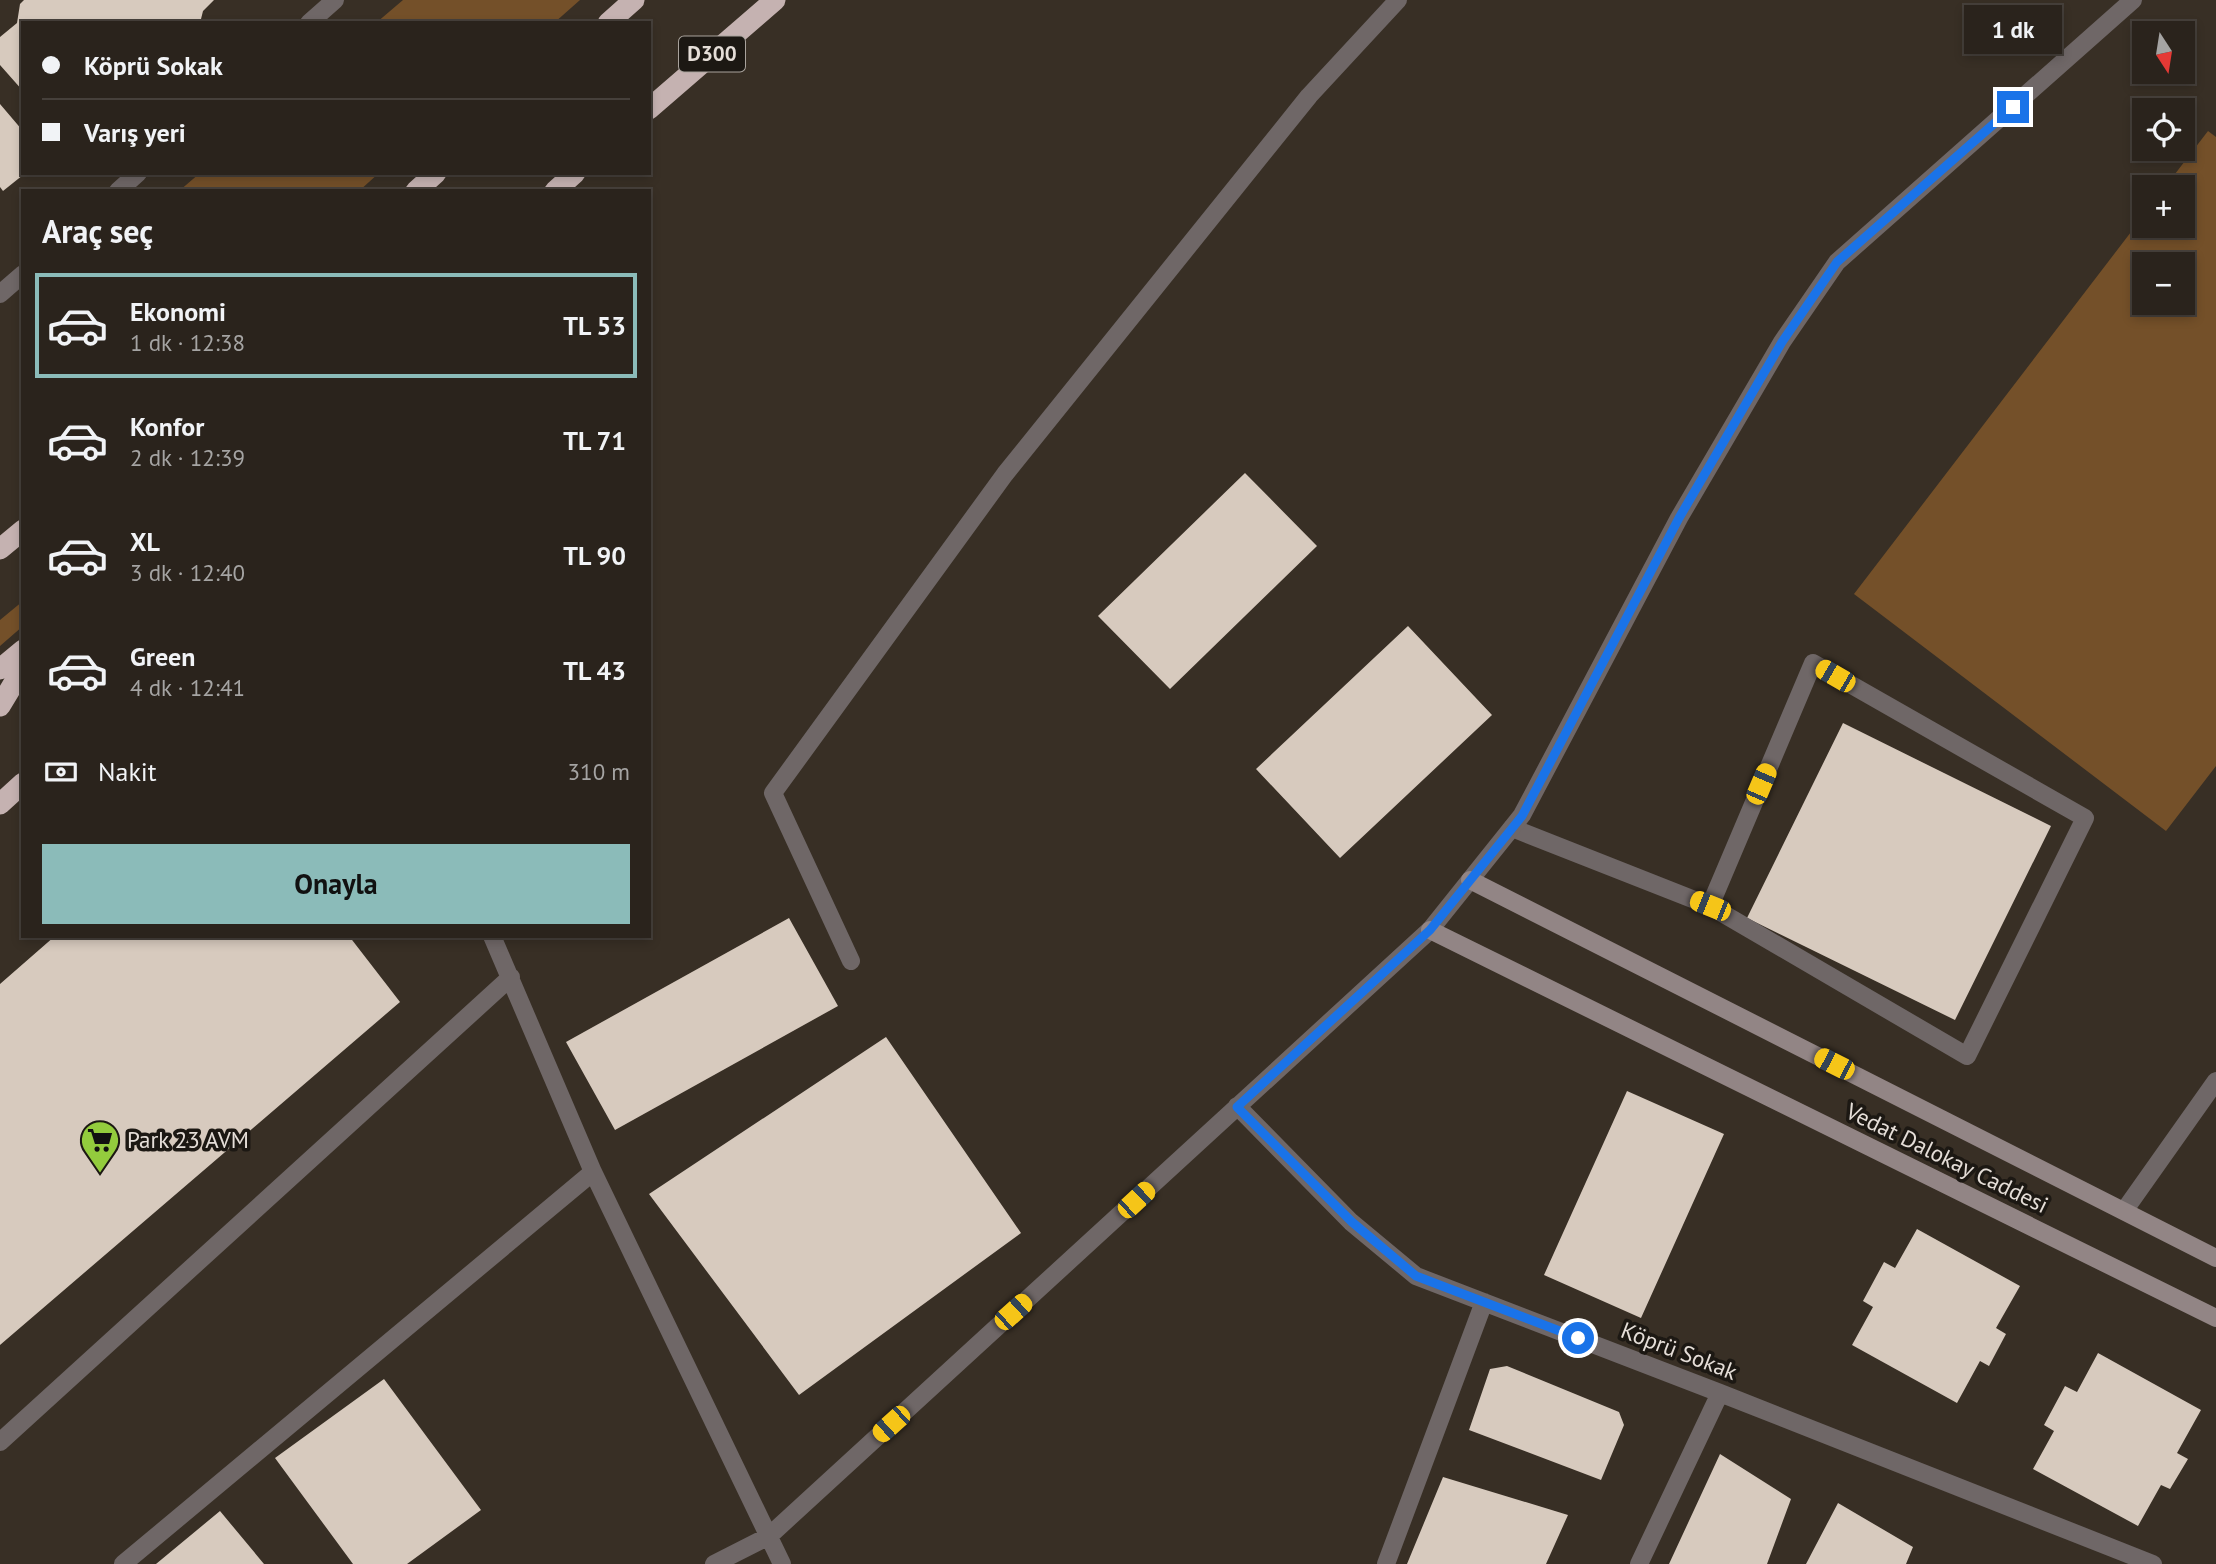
<!DOCTYPE html>
<html lang="tr">
<head>
<meta charset="utf-8">
<style>
  body { margin:0; font-family:"PT Sans",sans-serif; background:#362f29; color:#f1f3f6; height:100vh; display:flex; flex-direction:column; font-size:26px; white-space:nowrap }
  * { box-sizing:border-box; margin:0 }
  p { font-size:23px; color:#a5a4a3 }
  .icon { flex:none; width:38px; height:38px; fill:none; stroke:currentColor; stroke-width:2; stroke-linecap:round; stroke-linejoin:round }
  .map { position:relative; flex:1; overflow:hidden }
  .details { position:absolute; left:21px; top:189px; width:630px; height:749px; display:flex; flex-direction:column; background:#2a231c; border-radius:0px; box-shadow:0 4px 10px #0003,0 0 0 2px #46403b }
  .details>* { flex:none }
  .guide { position:absolute; left:21px; top:21px; width:630px; height:154px; border-radius:0px; box-shadow:0 4px 10px #0003,0 0 0 2px #46403b; display:grid; align-content:center; height:154px; padding:0 21px; background:#2a231c }
  .needle { width:46px; rotate:168deg }
  .controls { position:absolute; left:2132px; top:21px; display:grid; gap:14px }
  .controls a { display:grid; place-items:center; width:63px; height:63px; border-radius:0px; background:#2a231c; box-shadow:0 4px 10px #0003,0 0 0 2px #46403b; font-size:35px }
  .end { position:absolute; width:32px; height:32px; margin:-16px; border:9px solid #1a73e8; background:#fff; box-shadow:0 0 0 4px #fff }
  .from { border-radius:50% }
  .bubble { position:absolute; height:49px; border-radius:0px; background:#2a231c; box-shadow:0 4px 10px #0003,0 0 0 2px #46403b; font-size:23px; font-weight:800; line-height:49px; text-align:center }
  .car { position:absolute; width:21px; height:42px; margin:-21px -10px; border-radius:9px; box-shadow:0 0 5px 2px #0007; background:linear-gradient(#f5c518 24%,#345 0 40%,#f5c518 0 76%,#345 0 86%,#f5c518 0) }
  .guide b { display:flex; align-items:center; gap:24px; height:66px; font-size:26px }
  .guide b+b { border-top:2px solid #46403b }
  .guide i { width:18px; height:18px; background:#f1f3f6 }
  ul { padding:0; list-style:none }
  li { display:flex; align-items:center; gap:21px; height:105px; margin:0 14px 10px; padding:0 7px; border:4px solid transparent; border-radius:0px }
  li div { flex:1 }
  li b { display:block; font-size:26px }
  li em { font-style:normal; font-weight:800 }
  li.on { border-color:#8bbbb9 }
  li>.icon { width:63px; height:63px; stroke-width:1.5 }
  h2 { padding:0 21px; font-size:32px; line-height:84px }
  .pay { display:flex; align-items:center; gap:18px; height:77px; padding:0 21px; font-size:26px }
  .pay p { margin-inline-start:auto }
  .cta { display:flex; gap:14px; margin-top:auto; padding:14px 21px }
  .cta a { flex:1; height:80px; border-radius:0px; background:#8bbbb9; color:#111; font-size:28px; font-weight:800; line-height:80px; text-align:center }
  .map>svg:first-child { display:block }
  .green { fill:#745029; fill-rule:evenodd }
  .building { fill:#d7cabe }
  .lines { fill:none; stroke-linecap:round; stroke-linejoin:round }
  .lane { stroke:#6f6767; stroke-width:18 }
  .street { stroke:#6f6767; stroke-width:18 }
  .secondary { stroke:#928585; stroke-width:18 }
  .highway { stroke:#c5b2b1; stroke-width:21 }
  .route { stroke:#1a73e8; stroke-width:9 }
  .labels { text-anchor:middle; stroke-width:7; stroke-linejoin:round; paint-order:stroke }
  .shield { fill:#1c1813; stroke:#a9a39d; stroke-width:2 }
  .shield-label { font-size:21px; font-weight:bold; fill:#e5ded8 }
  .poi-label { font-size:23px; fill:#e5ded8; stroke:#1c1813; text-anchor:start }
  .street-label { font-size:23px; fill:#e5ded8; stroke:#1c1813 }
</style>
</head>
<body>
<div class="map">
<svg width="2216" height="1564" viewBox="0 0 2216 1564">
  <rect width="100%" height="100%" fill="#382f25"/>
  <path class="green" d="M403,0H580L554,23H376Z
    M2208,131L2216,137V766L2166,831L1854,594L2144,215V226H2182V187H2165ZM2144,264H2182V303H2144Z
    M200,173H379L359,191H179Z
    M23,601V626L0,646V620Z"/>
  <path class="building" d="M24,0H214L203,11L200,23H23V91L0,65V37L17,23L20,4Z
    M0,104L23,131V175L3,191L0,187Z
    M1245,473L1317,546L1170,689L1098,616Z
    M1408,626L1492,715L1340,858L1256,769Z
    M1843,723L2051,826L1955,1020L1747,918Z
    M789,918L838,1006L615,1130L566,1042Z
    M55,936H349L400,1002L0,1345V984Z
    M886,1037L1021,1233L799,1395L649,1194Z
    M1627,1091L1724,1134L1641,1318L1544,1275Z
    M1917,1229L2020,1286L1996,1328L2006,1334L1989,1366L1980,1361L1957,1403L1852,1345L1873,1307L1863,1301L1884,1262L1895,1268Z
    M2098,1353L2201,1410L2177,1453L2188,1459L2170,1489L2161,1485L2138,1526L2033,1469L2054,1431L2044,1425L2065,1386L2077,1392Z
    M1507,1366L1619,1412L1624,1425L1601,1480L1469,1430L1490,1369Z
    M384,1379L481,1510L407,1564H353L275,1458Z
    M1720,1454L1791,1499L1767,1564H1669Z
    M1443,1477L1568,1515L1546,1564H1407Z
    M1838,1503L1913,1547L1906,1564H1806Z
    M220,1511L264,1564H156Z"/>
  <g class="lines">
    <path class="lane" d="M1512,828L1710,906L1967,1056L2085,818L1813,663L1710,906"/>
    <path class="street" d="M309,23L335,0
      M118,191L138,173
      M0,294L23,274
      M492,936L593,1172L782,1564
      M851,961L773,793L1005,474L1309,96L1398,0
      M1237,1106L1351,1222L1416,1276L1720,1393L2153,1564
      M2124,1211L2216,1081
      M0,1442L511,977
      M123,1564L593,1172
      M714,1564L769,1536L1430,930L1522,815L1679,518L1782,342L1837,262L2133,0
      M1386,1564L1484,1302
      M1639,1564L1720,1393"/>
    <path class="secondary" d="M1470,880L2216,1258
      M1430,930L2216,1318"/>
    <path class="highway" d="M608,23L634,0
      M649,109L775,0
      M416,191L436,173
      M555,191L575,173
      M0,549L23,530
      M0,669L23,650
      M0,706L23,668
      M0,804L23,783"/>
  </g>
  <g class="lines">
    <path class="route" d="M1578,1338L1416,1276L1352,1222L1237,1107L1430,930L1522,816L1679,518L1782,342L1837,262L2013,107"/>
  </g>
  <defs>
    <g id="supermarket-pin" transform="scale(2.0125)"><path d="M0 17L-7.5 6A9.5 9.5 0 1 1 7.5 6Z" fill="#93cc3d" stroke="#1c1813"/><path d="M-6-5.5h2.5l.6 2H6L4.5 2H-2.5L-4.4-4H-6ZM-1.5 3.2a1.3 1.3 0 1 0 .1 0ZM3 3.2a1.3 1.3 0 1 0 .1 0Z" fill="#111"/></g>
  </defs>
  <g fill-rule="evenodd">
    <use href="#supermarket-pin" x="100" y="1140"/>
  </g>
  <g class="labels">
    <rect class="shield" x="679" y="36.5" width="66" height="35" rx="5"/>
    <g class="shield-label">
      <text x="712" y="61">D300</text>
    </g>
    <g class="poi-label">
      <text x="127" y="1148">Park 23 AVM</text>
    </g>
    <g class="street-label">
      <text transform="translate(1947 1158) rotate(26)" y="8">Vedat Dalokay Caddesi</text>
      <text transform="translate(1679 1351) rotate(21)" y="8">Köprü Sokak</text>
    </g>
  </g>
</svg>
<div class="controls">
<a><svg class="needle" viewBox="-14 -14 28 28"><path d="M0-13l5 13h-10z" fill="#e53935"/><path d="M0 13l5-13h-10z" fill="#a5a4a3"/></svg></a>
<a><svg class="icon" aria-label="locate" viewBox="0 0 24 24"><circle cx="12" cy="12" r="6"/><path d="M12 2v4M12 18v4M2 12h4M18 12h4"/></svg></a>
<a>+</a>
<a>−</a>
</div>
<i class="end from" style="left:1578px;top:1338px"></i>
<i class="end" style="left:2013px;top:107px"></i>
<div class="bubble" style="left:1964px;top:5px;width:98px">1 dk</div>
<i class="car" style="left:1835px;top:676px;rotate:300deg"></i>
<i class="car" style="left:1761px;top:784px;rotate:23deg"></i>
<i class="car" style="left:1710px;top:906px;rotate:292deg"></i>
<i class="car" style="left:1834px;top:1064px;rotate:297deg"></i>
<i class="car" style="left:1136px;top:1200px;rotate:47deg"></i>
<i class="car" style="left:1013px;top:1312px;rotate:48deg"></i>
<i class="car" style="left:891px;top:1424px;rotate:228deg"></i>
<div class="guide">
<b><i class="from"></i>Köprü Sokak</b>
<b><i></i>Varış yeri</b>
</div>
<section class="details">
<h2>Araç seç</h2>
<ul>
<li class="on"><svg class="icon" aria-label="car" viewBox="0 0 24 24"><path d="M5 17H2v-5l4-1 3-4h7l3 4 3 1v5h-3M9 17h6M6 11h13"/><circle cx="7" cy="17" r="2"/><circle cx="17" cy="17" r="2"/></svg><div><b>Ekonomi</b><p>1 dk · 12:38</p></div><em>TL 53</em></li>
<li><svg class="icon" aria-label="car" viewBox="0 0 24 24"><path d="M5 17H2v-5l4-1 3-4h7l3 4 3 1v5h-3M9 17h6M6 11h13"/><circle cx="7" cy="17" r="2"/><circle cx="17" cy="17" r="2"/></svg><div><b>Konfor</b><p>2 dk · 12:39</p></div><em>TL 71</em></li>
<li><svg class="icon" aria-label="car" viewBox="0 0 24 24"><path d="M5 17H2v-5l4-1 3-4h7l3 4 3 1v5h-3M9 17h6M6 11h13"/><circle cx="7" cy="17" r="2"/><circle cx="17" cy="17" r="2"/></svg><div><b>XL</b><p>3 dk · 12:40</p></div><em>TL 90</em></li>
<li><svg class="icon" aria-label="car" viewBox="0 0 24 24"><path d="M5 17H2v-5l4-1 3-4h7l3 4 3 1v5h-3M9 17h6M6 11h13"/><circle cx="7" cy="17" r="2"/><circle cx="17" cy="17" r="2"/></svg><div><b>Green</b><p>4 dk · 12:41</p></div><em>TL 43</em></li>
</ul>
<div class="pay"><svg class="icon" aria-label="cash" viewBox="0 0 24 24"><path d="M3 7h18v10H3z"/><circle cx="12" cy="12" r="2"/></svg>Nakit<p>310 m</p></div>
<div class="cta"><a>Onayla</a></div>
</section>
</div>
</body>
</html>
